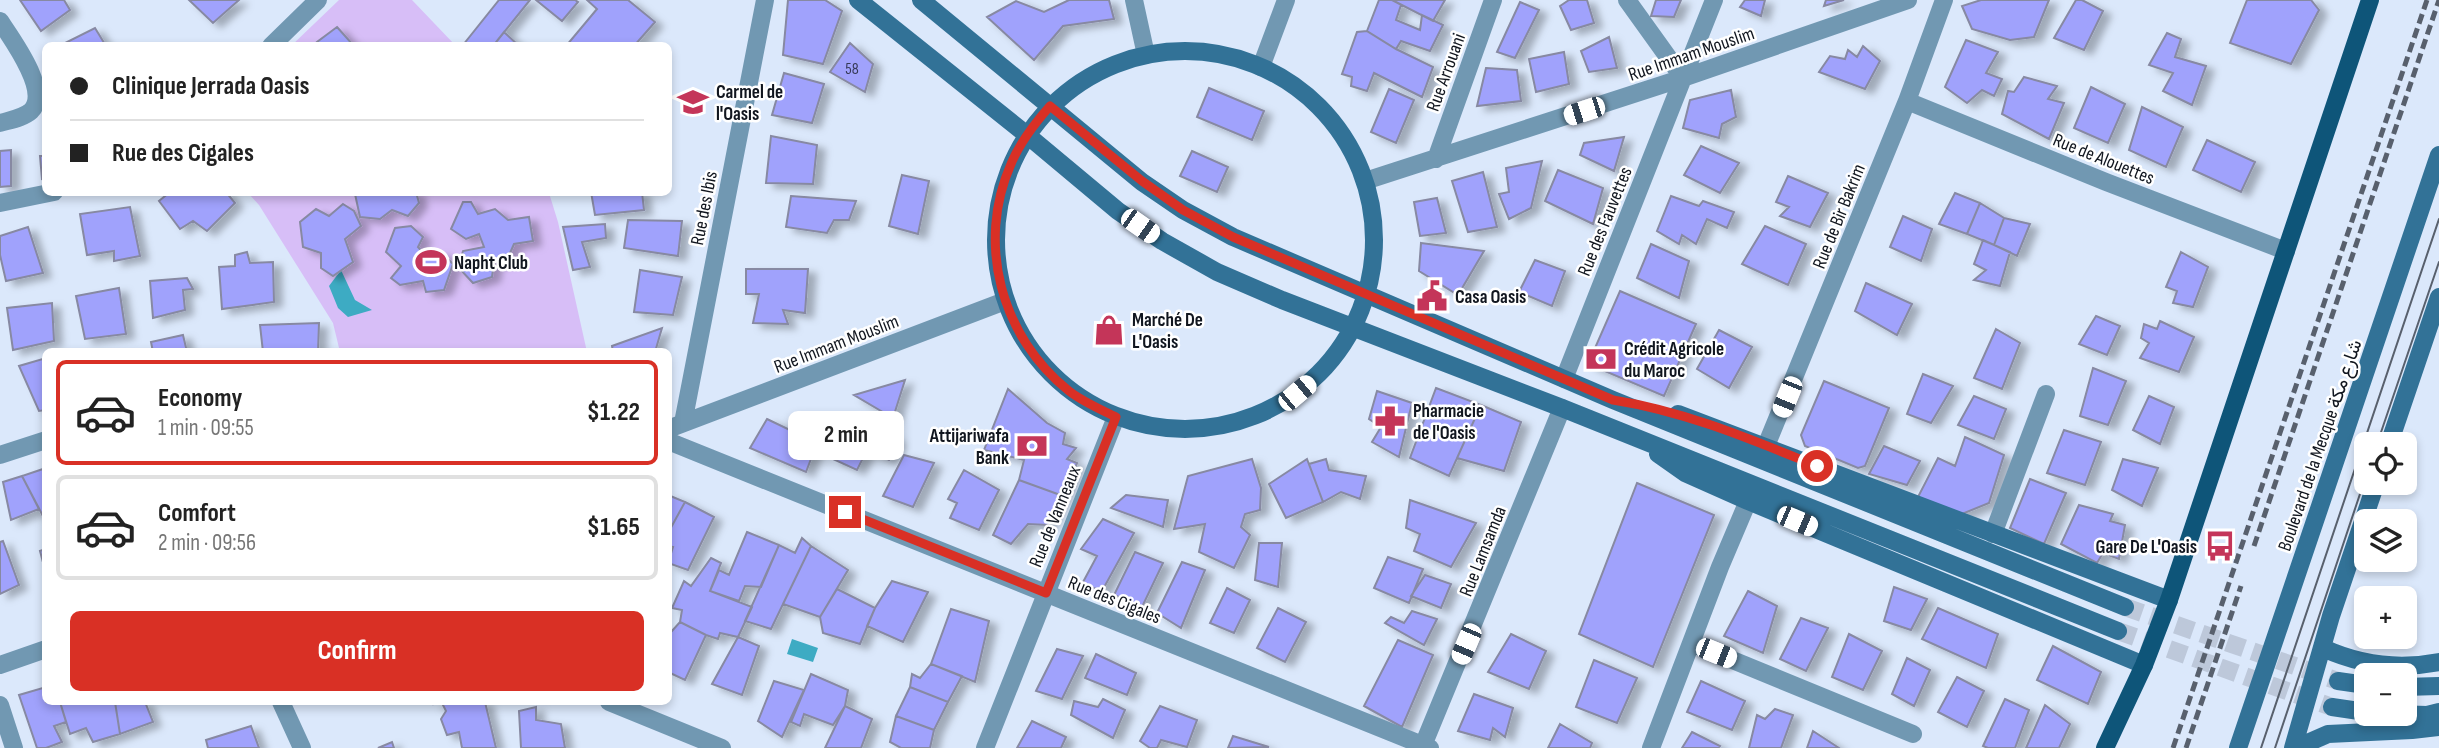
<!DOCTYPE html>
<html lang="en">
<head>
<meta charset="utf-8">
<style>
  body { margin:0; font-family:"Sofia Sans Condensed",Vazirmatn,sans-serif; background:#f6f6f6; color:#222; height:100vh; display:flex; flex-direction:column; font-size:26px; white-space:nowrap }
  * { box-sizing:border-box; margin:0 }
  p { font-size:23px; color:#767676 }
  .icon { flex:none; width:38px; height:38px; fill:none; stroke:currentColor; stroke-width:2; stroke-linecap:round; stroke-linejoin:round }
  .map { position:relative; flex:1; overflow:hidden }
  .details { position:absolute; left:42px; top:348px; width:630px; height:357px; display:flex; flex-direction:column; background:#fff; border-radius:10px; box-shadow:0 4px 10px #0003 }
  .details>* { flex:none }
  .guide { position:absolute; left:42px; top:42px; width:630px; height:154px; border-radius:10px; box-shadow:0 4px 10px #0003; display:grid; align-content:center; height:154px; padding:0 28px; background:#fff }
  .fabs { position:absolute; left:2354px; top:432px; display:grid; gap:14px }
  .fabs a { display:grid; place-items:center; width:63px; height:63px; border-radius:10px; background:#fff; box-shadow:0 4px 10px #0003; font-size:35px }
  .end { position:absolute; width:32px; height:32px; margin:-16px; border:9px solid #d93025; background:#fff; box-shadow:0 0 0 4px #fff }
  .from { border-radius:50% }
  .bubble { position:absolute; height:49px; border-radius:10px; background:#fff; box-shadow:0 4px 10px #0003; font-size:23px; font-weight:700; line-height:49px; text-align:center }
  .car { position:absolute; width:21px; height:42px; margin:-21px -10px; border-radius:9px; box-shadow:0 0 5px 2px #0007; background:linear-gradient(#fff 24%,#345 0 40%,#fff 0 76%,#345 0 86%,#fff 0) }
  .guide b { display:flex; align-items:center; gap:24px; height:66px; font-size:26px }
  .guide b+b { border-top:2px solid #e0e0e0 }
  .guide i { width:18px; height:18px; background:#222 }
  ul { padding:12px 0 0; list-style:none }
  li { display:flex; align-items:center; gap:21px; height:105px; margin:0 14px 10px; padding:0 14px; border:4px solid #e0e0e0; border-radius:10px }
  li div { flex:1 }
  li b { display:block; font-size:26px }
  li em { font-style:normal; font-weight:700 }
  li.selected { border-color:#d93025 }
  li>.icon { width:63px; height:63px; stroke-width:1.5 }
  .button { display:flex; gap:14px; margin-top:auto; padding:14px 28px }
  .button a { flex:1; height:80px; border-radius:10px; background:#d93025; color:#fff; font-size:28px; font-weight:700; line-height:80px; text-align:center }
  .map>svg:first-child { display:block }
  .green { fill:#d7bef7 }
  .water { fill:#3dabc3 }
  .building { fill:#a0a2fc; stroke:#8789a2; stroke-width:2; filter:url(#shadow) }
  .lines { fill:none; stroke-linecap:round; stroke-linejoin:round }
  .secondary-tunnel { stroke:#bdc8da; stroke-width:18; stroke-dasharray:18 9; stroke-linecap:butt }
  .street { stroke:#7198b2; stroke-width:18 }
  .secondary { stroke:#327297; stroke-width:18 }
  .primary { stroke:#0e5579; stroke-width:18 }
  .tram { stroke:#58606d; stroke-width:2 }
  .rail { stroke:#58606d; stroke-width:5; stroke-dasharray:10 5; stroke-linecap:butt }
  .route { stroke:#d93025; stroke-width:9 }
  .labels { text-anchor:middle; stroke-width:5; stroke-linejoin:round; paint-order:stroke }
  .number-label { font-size:16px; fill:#353956 }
  .street-label { font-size:19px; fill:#11161f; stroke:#fff }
  .poi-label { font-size:19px; font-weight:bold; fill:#11161f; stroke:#fff; text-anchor:start }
</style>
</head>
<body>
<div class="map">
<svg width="2439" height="748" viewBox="0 0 2439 748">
  <defs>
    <filter id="shadow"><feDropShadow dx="8" dy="4.5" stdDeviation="3.5" flood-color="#0004"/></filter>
  </defs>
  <rect width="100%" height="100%" fill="#dbe8fb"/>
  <path class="green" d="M339,0H412L455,45L291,46Z
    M248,193H549L558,222L587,352H340L333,323L259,205Z"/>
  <path class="water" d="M341,270L355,300L372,310L348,317L338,308L329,286Z
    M792,639L818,648L813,662L787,654Z"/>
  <path class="building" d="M20,0H64L70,10L41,31Z
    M189,0H239L213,23Z
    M499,0H530L493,46L463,45Z
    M536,0H575L578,2L562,21Z
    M587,0H628L655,22L634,46H566L597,9Z
    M788,0H825L842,11L823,64L783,55Z
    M1069,0H1109L1114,19L1063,26L1034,60L987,17L1016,1L1044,12Z
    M1379,0H1392L1401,5L1396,20L1420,30L1422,15L1443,25L1430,51L1401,41L1396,49L1367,31Z
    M1392,0H1445L1433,21Z
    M1569,0H1587L1594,23L1571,30L1560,6Z
    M1656,0H1681L1674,17L1651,16Z
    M1745,0H1765L1761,16L1740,7Z
    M1826,0H1844L1824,6Z
    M1981,0H2049L2034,37L2010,40L1972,29L1962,6Z
    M2076,0H2082L2103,11L2084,50L2054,38Z
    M2247,0H2311L2319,10L2291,64L2230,43Z
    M1520,2L1539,10L1515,58L1497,52Z
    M337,27L354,46H320L317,42Z
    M95,28L106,46H65L63,44Z
    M1367,31L1396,49L1433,67L1422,97L1374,73L1367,91L1351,86L1352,77L1342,74L1357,32Z
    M504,32L519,46H493Z
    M2167,33L2181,39L2175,57L2206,66L2192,105L2163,91L2173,73L2149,65Z
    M1609,37L1617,68L1589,72L1581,51Z
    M1966,40L1998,52L1986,73L2002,79L1994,96L1982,90L1967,103L1945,87Z
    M850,43L873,64L865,92L830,72Z
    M1863,46L1880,61L1865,89L1819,72L1830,56L1845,59L1848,50L1857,57Z
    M1564,52L1569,84L1536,92L1529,59Z
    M1486,68L1517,70L1521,101L1477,106Z
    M784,73L824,84L812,123L772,115Z
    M2024,77L2057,86L2048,99L2064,103L2049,139L2002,114L2008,91L2014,92Z
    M2091,87L2125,104L2108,143L2074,128Z
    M1209,88L1264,111L1252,140L1197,117Z
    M1389,89L1414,100L1396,143L1371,132Z
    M1731,90L1736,117L1722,124L1719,138L1683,128L1690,100Z
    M2142,107L2183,127L2166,167L2129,150Z
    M771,136L817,145L813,184L766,183Z
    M1624,137L1614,171L1580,155L1584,143Z
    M2207,140L2255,162L2241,192L2193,170Z
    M1701,146L1739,163L1720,193L1684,175Z
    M11,150V186L0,187V151Z
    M1192,151L1228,167L1217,192L1180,176Z
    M40,156H46V178L42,179Z
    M1542,161L1531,208L1509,219L1499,194L1509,192L1506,168Z
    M1558,170L1603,188L1593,224L1545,201Z
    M1483,172L1497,227L1468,232L1452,181Z
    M902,175L929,181L918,234L889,226Z
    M1788,176L1828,193L1810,227L1780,216L1789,207L1776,202Z
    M170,192H226L235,203L207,231L193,221L180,229L159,201Z
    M357,192H416L419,203L408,216L392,210L380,219L360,217L355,194Z
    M591,192H642L644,210L595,215Z
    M1955,193L1980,203L1967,234L1939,224Z
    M791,196L856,201L849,220H834L827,233L786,227Z
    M1671,196L1699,206L1703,201L1734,212L1727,228L1707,219L1696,244L1682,235L1679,244L1657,231Z
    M1437,198L1446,233L1420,236L1414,202Z
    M463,202H471L478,214L495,209L508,220L529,217L533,241L514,244L507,260L494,262L492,277L473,283L458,267L463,251L484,247L479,234L466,239L451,229Z
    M1980,203L2004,218L1994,245L1967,234Z
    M343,204L354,211L361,226L345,239L353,262L333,276L321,268V253L303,247L300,222L316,209L329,216Z
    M130,207L140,256L114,261V251L87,255L80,214Z
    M1903,216L1932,229L1921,261L1890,247Z
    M2004,218L2030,224L2017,256L1994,245Z
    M628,220L682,221L678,256L624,248Z
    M605,224L606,238L582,242L590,267L573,270L563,227Z
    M411,226L423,237L418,247L427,257L441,252L453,264L444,290L426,292L423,281L400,285L391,278L401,266L386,252L395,228Z
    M1765,226L1806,244L1788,285L1742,264Z
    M28,227L43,273L6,281L0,255V236Z
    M1983,240L2010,252L2000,286L1974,280L1986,270L1974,264Z
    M1421,243L1484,251L1458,295L1419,271Z
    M1651,244L1689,261L1679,298L1637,278Z
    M247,252L250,263L273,262L274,302L222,309L219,267L235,266V255Z
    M2181,252L2208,267L2193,307L2173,303L2177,291L2166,287Z
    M1535,260L1565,271L1552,306L1519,292Z
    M746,269H808L805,313L783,310L788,324L753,323L759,294H746Z
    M640,270L682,277L673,315L634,312Z
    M187,278L193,289L183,290L185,310L153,318L150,281Z
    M1866,283L1912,304L1897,335L1855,311Z
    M119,288L126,334L85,339L76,296Z
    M1620,291L1696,324L1664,396L1588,364Z
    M52,303L54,341L13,350L7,308Z
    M2096,316L2120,326L2107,355L2079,344Z
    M2160,321L2194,337L2179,372L2140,358L2149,343L2141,338L2144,324L2157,329Z
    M319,323L318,352H263L260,325Z
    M662,328L655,352H613L612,346Z
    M1996,329L2020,343L2002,389L1974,378Z
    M1719,330L1752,347L1729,388L1697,369Z
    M183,335L187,352H153L151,342Z
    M46,358V410L39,411L19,366Z
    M2093,368L2126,381L2108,425L2080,416Z
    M1923,374L1953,386L1931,423L1907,414Z
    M905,380L893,418L854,395Z
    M1824,381L1889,408L1865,466L1858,468L1805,446L1801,435Z
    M1436,388L1481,405L1449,476L1410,458Z
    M1008,389L1047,423L1065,433L1063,444L1076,448L1067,459L1077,463L1063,496L1019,480L1024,460L984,450Z
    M1377,391L1412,403L1399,457L1372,442L1381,427L1369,419Z
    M1974,396L2006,409L1994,439L1958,425Z
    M2149,396L2174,407L2160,444L2133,430Z
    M1481,405L1521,422L1504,471L1457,458Z
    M767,419L817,443L806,472L750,448Z
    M848,423L867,434L874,423L897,440L889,460L867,450L857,470L833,459Z
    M2064,430L2101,442L2085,485L2047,473Z
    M1965,437L2004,455L1989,503L1962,514L1918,497L1938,458L1955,466Z
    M1884,446L1920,461L1907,485L1869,474Z
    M904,455L934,463L913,507L883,496Z
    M1252,459L1261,488L1260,510L1245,514L1241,527L1250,535L1234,568L1199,552L1205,524L1174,529L1188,476Z
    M1307,459L1323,502L1286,518L1269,484Z
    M1326,459L1329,470L1366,476L1360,499L1341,492L1323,502L1309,464Z
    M2123,459L2158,468L2142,506L2112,490Z
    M46,468V518H44L22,476Z
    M964,470L999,490L979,530L950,518L957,503L948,499Z
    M22,476L39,509L11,520L3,482Z
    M2030,479L2066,493L2044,544L2010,528Z
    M1019,480L1063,496L1048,525L1028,524L1011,544L993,535Z
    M1637,483L1714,515L1653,667L1579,634Z
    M668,495L685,502L668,533Z
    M1126,495L1168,500L1163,527L1111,508Z
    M1410,500L1476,523L1451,567L1414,551L1420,534L1406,528Z
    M685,502L714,517L688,570L668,563L673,547L668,546V533Z
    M2079,505L2113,514L2110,521L2125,525L2119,559L2103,553L2097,563L2061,544Z
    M1103,519L1134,533L1102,591L1082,584L1097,556L1081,549Z
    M747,532L779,545L761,587L745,586L739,601L710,591L719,570L729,575Z
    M802,538L811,546L771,629L745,621L779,545L795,553Z
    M3,541L19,585L0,594V542Z
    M1259,543H1282L1278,587L1255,580Z
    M811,546L848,570L820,617L783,604Z
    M46,549V574L40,551Z
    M1135,552L1163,563L1142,607L1114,595Z
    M1388,557L1423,569L1409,603L1374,588Z
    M711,558L721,563L710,591L752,607L738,637L720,633L718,639L706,635L680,622L682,610L672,608L684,581L691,586Z
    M1182,562L1205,570L1181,628L1157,613Z
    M1425,575L1451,584L1441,608L1411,596Z
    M892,581L928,592L903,642L867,626L875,608Z
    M1894,587L1927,599L1911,630L1884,621Z
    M1227,588L1250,600L1234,633L1210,623Z
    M837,589L875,608L860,644L823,633L820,617Z
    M1748,591L1777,606L1763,653L1724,636Z
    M1278,608L1306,622L1285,662L1257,648Z
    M1938,608L1998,634L1986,668L1922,639Z
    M951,609L989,621L975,682L931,664Z
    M1412,611L1437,619L1424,645L1385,623L1391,617L1404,623Z
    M1801,618L1828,628L1806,671L1780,659Z
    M680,622L706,635L685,680L668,672V629L672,631Z
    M1511,634L1546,651L1529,689L1488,672Z
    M1849,634L1882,651L1863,690L1832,677Z
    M738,637L759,646L742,695L712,684Z
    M1398,640L1433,655L1402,727L1364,706Z
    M2053,646L2101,672L2088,704L2037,680Z
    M1057,649L1083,656L1062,699L1036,691Z
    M1096,654L1136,673L1127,695L1085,678Z
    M1907,658L1930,670L1914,706L1892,694Z
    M1594,660L1637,678L1617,723L1576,707Z
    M931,664L962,676L948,702L910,687L912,674L920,678Z
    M811,674L848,690L845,706L833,725L804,714L800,726L791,722Z
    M1957,677L1984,691L1967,727L1938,712Z
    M774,681L804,690L782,737L758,721Z
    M1701,681L1745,701L1732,730L1687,712Z
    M46,687V702H60L66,722L54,726L62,742L46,748H37L19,695Z
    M910,687L948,702L934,730L896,716Z
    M1474,694L1513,708L1505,737L1493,728L1490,740L1458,731Z
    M1103,699L1125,710L1113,738L1071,715L1074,701L1098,707Z
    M2005,699L2029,710L2015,748H1988L1983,746Z
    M60,702H115L120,734L93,742L86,728L70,734Z
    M115,702H145L153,722L120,734Z
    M435,702H485L496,748H462L459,732L447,735L441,719L446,711L442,703L434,704Z
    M2045,705L2070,724L2059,748H2026Z
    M845,706L872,719L861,748H825Z
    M1160,706L1197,720L1187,747L1161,740L1157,748H1150L1140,741Z
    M536,707V720L561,724L565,748H521L519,711Z
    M1775,709L1793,715L1781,748H1749L1757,715L1765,719Z
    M896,716L934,730L930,748H901L890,742Z
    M1032,721L1066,737L1061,748H1017Z
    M1560,724L1592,743L1590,748H1548Z
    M251,726L259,748H208L206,740Z
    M1813,731L1839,748H1807Z
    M1692,732L1720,746L1718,748H1682Z
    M1233,736L1269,747L1228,748Z
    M392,742L394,748H378Z"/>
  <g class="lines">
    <path class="secondary-tunnel" d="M2125,607L2338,681
      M2118,631L2332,707"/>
    <path class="street" d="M1134,0L1146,55
      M0,21C11,38 51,91 31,111C23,118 10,120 0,123
      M271,46L318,0
      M1261,67L1286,0
      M1683,78L1714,0
      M1907,101L2106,182L2286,251
      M1436,159L1493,0
      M1365,181L1683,78L1908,0
      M0,203L54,192
      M1564,379L1683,78L1627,0
      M683,423L765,0
      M668,429L1005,301
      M668,441L1430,748
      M1766,446L1907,101L1944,0
      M0,455L46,440
      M1993,534L2046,394
      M1691,643L1913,734
      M0,665L46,649
      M281,702L302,748
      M609,702L722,748
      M0,705L14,748
      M985,748L1116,417
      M1422,748L1562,408
      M1651,748L1720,567L1748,501"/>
    <path class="secondary" d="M858,0L1027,135L1118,211L1162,241L1217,272L1282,300L1562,408L2118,631
      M921,0L1142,182L1183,210L1233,237L1613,400L2125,607
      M996 240a189 189 0 1 1 378 0a189 189 0 1 1-378 0Z
      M1678,414L2169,600
      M2389,444L2439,297
      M1658,454L1685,473L1748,501L2144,665
      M2323,648C2360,665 2398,670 2439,662
      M2338,681L2366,685
      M2404,687L2439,686
      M2332,707L2366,712
      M2394,714L2427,715L2439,712
      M2238,748L2439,155
      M2293,748L2331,616L2376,483
      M2296,748L2328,734L2412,730L2439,727"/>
    <path class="primary" d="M2105,748L2144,665L2169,600L2370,0"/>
    <path class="tram" d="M2377,444L2439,262
      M2261,748L2439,219
      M2275,748L2366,476"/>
    <path class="rail" d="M2254,546L2439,0
      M2173,748L2427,0
      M2186,748L2241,586"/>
  </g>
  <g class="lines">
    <path class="route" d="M845,512L1046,593L1116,417C1100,409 1083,402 1069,391C1001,337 976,243 1011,164C1020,142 1035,123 1050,106L1142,181L1183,210L1233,237L1613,400C1684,411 1750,439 1817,466"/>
  </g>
  <defs>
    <g id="school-bare" transform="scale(2.415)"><path d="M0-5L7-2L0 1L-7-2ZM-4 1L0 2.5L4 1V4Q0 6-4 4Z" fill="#c43559" stroke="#fff" stroke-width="2.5" paint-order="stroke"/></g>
    <g id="stadium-bare" transform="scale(2.415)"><path d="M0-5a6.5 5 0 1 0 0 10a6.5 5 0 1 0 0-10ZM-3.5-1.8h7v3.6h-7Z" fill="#c43559" stroke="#fff" stroke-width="2.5" paint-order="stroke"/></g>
    <g id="civic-bare" transform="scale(2.415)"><path d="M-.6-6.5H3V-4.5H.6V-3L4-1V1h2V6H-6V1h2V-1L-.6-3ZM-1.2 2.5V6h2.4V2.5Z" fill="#c43559" stroke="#fff" stroke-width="2.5" paint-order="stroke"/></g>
    <g id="shop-bare" transform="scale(2.415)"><path d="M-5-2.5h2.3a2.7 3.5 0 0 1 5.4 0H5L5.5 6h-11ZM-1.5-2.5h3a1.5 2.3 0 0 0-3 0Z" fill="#c43559" stroke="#fff" stroke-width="2.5" paint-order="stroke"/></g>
    <g id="bank-bare" transform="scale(2.415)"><path d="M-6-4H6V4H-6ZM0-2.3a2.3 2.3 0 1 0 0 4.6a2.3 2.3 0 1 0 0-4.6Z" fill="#c43559" stroke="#fff" stroke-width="2.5" paint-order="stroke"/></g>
    <g id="pharmacy-bare" transform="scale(2.415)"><path d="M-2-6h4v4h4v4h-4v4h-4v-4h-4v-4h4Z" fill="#c43559" stroke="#fff" stroke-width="2.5" paint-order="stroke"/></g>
    <g id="bus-bare" transform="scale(2.415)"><path d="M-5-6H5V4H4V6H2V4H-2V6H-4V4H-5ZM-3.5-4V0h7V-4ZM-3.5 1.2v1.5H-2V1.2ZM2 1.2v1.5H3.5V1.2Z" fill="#c43559" stroke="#fff" stroke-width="2.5" paint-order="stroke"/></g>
  </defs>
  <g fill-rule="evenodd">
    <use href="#school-bare" x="693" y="102"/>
    <use href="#stadium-bare" x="431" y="262"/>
    <use href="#civic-bare" x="1432" y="296"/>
    <use href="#shop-bare" x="1109" y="330"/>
    <use href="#bank-bare" x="1601" y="359"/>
    <use href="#pharmacy-bare" x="1390" y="421"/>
    <use href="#bank-bare" x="1032" y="446"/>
    <use href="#bus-bare" x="2220" y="546"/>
  </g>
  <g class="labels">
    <g class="number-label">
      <text x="852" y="74">58</text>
    </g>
    <g class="street-label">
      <text transform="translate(1691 53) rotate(-19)" y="7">Rue Immam Mouslim</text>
      <text transform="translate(1445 72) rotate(-70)" y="7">Rue Arrouani</text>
      <text transform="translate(2104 158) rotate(22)" y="7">Rue de Alouettes</text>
      <text transform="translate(703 208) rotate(-79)" y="7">Rue des Ibis</text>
      <text transform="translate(1838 216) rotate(-68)" y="7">Rue de Bir Bakrim</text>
      <text transform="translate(1604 221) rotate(-68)" y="7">Rue des Fauvettes</text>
      <text transform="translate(836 343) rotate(-21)" y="7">Rue Immam Mouslim</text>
      <text transform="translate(2319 445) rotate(-71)" y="7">Boulevard de la Mecque شارع مكة</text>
      <text transform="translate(1054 516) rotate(-68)" y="7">Rue de Vanneaux</text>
      <text transform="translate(1482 551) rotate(-68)" y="7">Rue Lamsamda</text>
      <text transform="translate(1115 599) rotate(22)" y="7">Rue des Cigales</text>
    </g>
    <g class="poi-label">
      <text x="716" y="98">Carmel de<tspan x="716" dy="22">l'Oasis</tspan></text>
      <text x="454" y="269">Napht Club</text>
      <text x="1455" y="303">Casa Oasis</text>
      <text x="1132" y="326">Marché De<tspan x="1132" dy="22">L'Oasis</tspan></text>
      <text x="1624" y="355">Crédit Agricole<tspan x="1624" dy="22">du Maroc</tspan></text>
      <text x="1413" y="417">Pharmacie<tspan x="1413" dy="22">de l'Oasis</tspan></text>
      <text x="1009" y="442" text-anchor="end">Attijariwafa<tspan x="1009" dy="22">Bank</tspan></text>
      <text x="2197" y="553" text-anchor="end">Gare De L'Oasis</text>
    </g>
  </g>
</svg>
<div class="fabs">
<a><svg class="icon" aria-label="locate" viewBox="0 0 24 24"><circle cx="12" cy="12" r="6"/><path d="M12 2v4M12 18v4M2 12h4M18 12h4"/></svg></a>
<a><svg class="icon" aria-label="layers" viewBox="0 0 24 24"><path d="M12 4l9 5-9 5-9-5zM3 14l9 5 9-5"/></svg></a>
<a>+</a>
<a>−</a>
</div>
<i class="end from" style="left:1817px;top:466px"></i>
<i class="end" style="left:845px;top:512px"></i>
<div class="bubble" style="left:788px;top:411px;width:116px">2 min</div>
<i class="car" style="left:1584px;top:111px;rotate:252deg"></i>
<i class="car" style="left:1140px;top:226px;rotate:125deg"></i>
<i class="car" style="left:1297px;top:393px;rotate:50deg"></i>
<i class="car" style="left:1787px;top:397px;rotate:202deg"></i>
<i class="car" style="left:1797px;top:521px;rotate:113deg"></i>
<i class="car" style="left:1466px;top:644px;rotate:203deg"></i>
<i class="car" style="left:1716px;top:653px;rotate:112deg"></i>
<div class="guide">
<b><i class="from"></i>Clinique Jerrada Oasis</b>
<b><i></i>Rue des Cigales</b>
</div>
<section class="details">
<ul>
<li class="selected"><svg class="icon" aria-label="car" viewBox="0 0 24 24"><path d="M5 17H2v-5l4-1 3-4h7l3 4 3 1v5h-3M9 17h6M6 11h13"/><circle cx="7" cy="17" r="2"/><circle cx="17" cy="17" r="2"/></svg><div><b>Economy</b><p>1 min · 09:55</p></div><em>$1.22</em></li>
<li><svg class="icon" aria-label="car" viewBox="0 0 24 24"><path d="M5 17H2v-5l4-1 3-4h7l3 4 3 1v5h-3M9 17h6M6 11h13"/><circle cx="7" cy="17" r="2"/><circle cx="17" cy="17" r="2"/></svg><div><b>Comfort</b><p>2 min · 09:56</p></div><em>$1.65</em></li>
</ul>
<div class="button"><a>Confirm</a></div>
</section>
</div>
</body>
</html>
